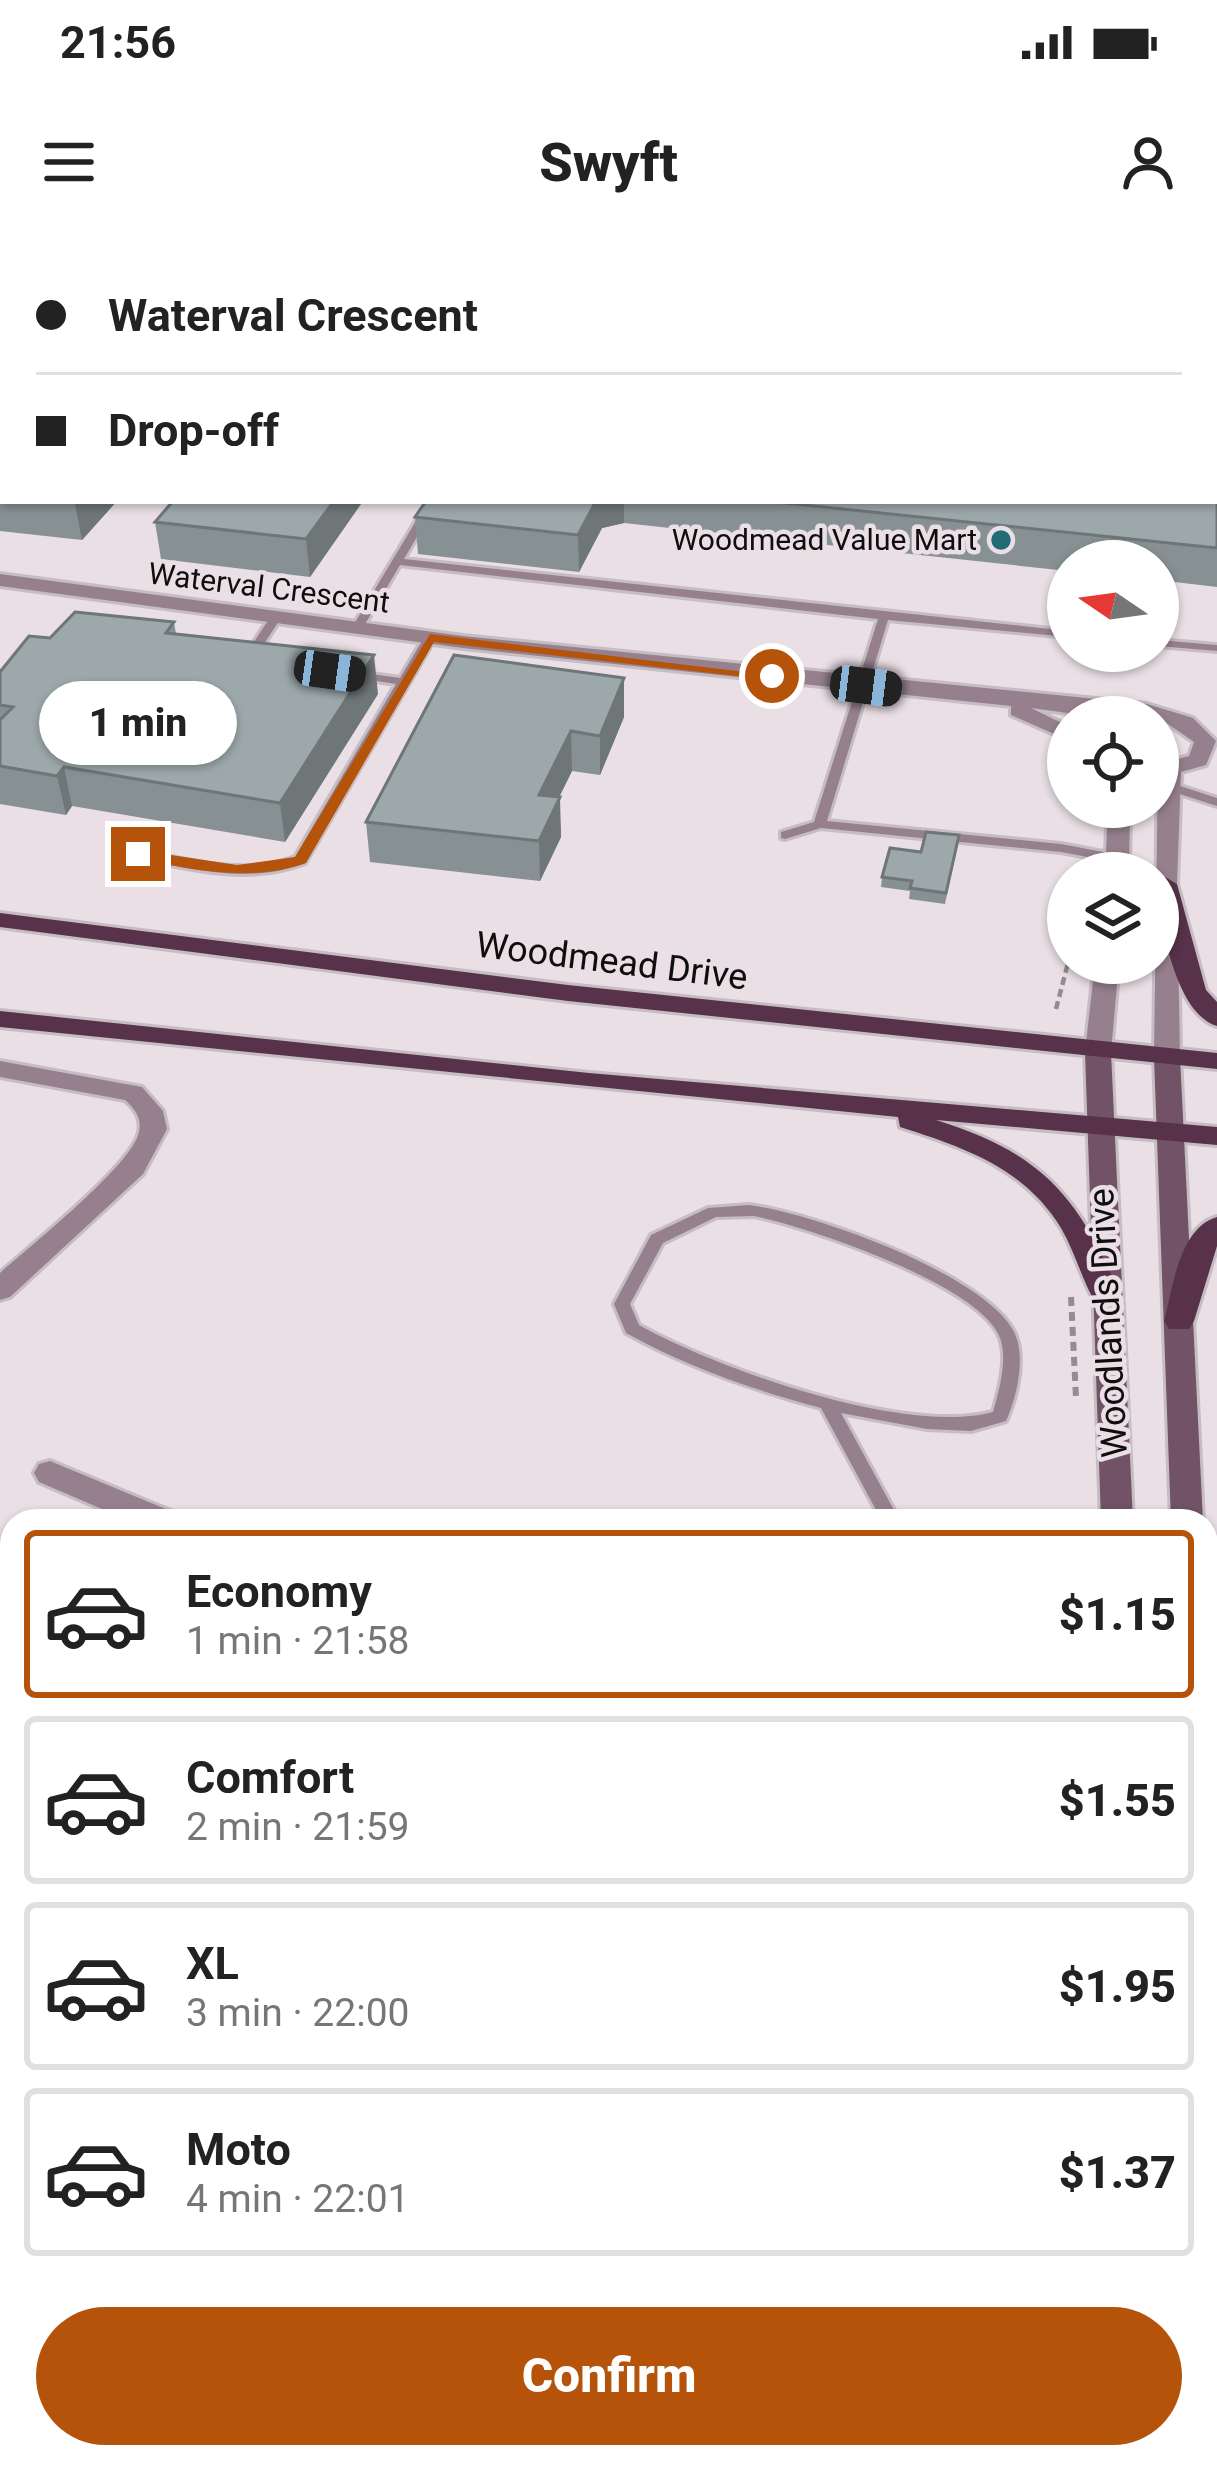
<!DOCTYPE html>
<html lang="en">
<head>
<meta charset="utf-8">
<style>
  body { margin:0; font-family:Roboto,sans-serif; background:#f6f6f6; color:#222; height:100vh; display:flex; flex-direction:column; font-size:45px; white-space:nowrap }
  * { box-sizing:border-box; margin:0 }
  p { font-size:39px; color:#767676 }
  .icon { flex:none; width:66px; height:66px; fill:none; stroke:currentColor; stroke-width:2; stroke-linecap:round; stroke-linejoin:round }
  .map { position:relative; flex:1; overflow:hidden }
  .side { position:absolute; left:0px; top:1269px; width:1218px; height:960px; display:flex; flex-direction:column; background:#fff; border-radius:36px 36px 0 0; box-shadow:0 3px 9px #0004 }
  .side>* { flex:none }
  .guide { position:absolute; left:0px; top:0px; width:1218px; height:264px; box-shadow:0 3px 9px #0004; display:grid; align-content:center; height:264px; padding:0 36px; background:#fff }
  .needle { width:78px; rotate:283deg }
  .buttons { position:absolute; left:1047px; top:300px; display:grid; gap:24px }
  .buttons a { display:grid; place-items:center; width:132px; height:132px; border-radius:50%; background:#fff; box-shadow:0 3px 9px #0004; font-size:60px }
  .end { position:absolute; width:54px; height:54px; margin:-27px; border:15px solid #b45309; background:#fff; box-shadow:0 0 0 6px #fff }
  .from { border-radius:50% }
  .bubble { position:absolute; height:84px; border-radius:42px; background:#fff; box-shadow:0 3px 9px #0004; font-size:39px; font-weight:800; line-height:84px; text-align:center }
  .car { position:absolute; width:36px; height:72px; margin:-36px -18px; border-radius:15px; box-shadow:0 0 9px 3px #0007; background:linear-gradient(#222 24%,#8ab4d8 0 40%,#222 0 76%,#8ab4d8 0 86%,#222 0) }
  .guide b { display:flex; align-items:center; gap:42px; height:114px; font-size:45px }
  .guide b+b { border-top:3px solid #e0e0e0 }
  .guide i { width:30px; height:30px; background:#222 }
  ul { padding:21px 0 0; list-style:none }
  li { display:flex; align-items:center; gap:36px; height:168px; margin:0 24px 18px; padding:0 12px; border:6px solid #e0e0e0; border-radius:12px }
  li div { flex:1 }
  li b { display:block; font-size:45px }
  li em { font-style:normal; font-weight:800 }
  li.selected { border-color:#b45309 }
  li>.icon { width:108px; height:108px; stroke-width:1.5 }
  .action { display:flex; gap:24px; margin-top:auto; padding:24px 36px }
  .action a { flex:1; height:138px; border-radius:72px; background:#b45309; color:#fff; font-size:48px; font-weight:800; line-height:138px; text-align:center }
  .status { display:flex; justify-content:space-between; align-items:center; height:84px; padding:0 60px; background:#fff; direction:ltr }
  .status svg { height:33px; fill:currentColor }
  header { display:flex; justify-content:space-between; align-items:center; height:156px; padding:0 36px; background:#fff; font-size:54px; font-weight:800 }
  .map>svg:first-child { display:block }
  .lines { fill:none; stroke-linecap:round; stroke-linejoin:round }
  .lane-casing { stroke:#c6bdc3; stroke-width:6 }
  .street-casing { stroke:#c6bdc3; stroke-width:6 }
  .secondary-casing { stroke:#c6bdc3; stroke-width:6 }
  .primary-casing { stroke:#c6bdc3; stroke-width:6 }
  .highway-casing { stroke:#c6bdc3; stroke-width:6 }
  .path-far2 { stroke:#948c91; stroke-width:4.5; stroke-dasharray:8 4.5; stroke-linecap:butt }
  .path-far1 { stroke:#948c91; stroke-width:6; stroke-dasharray:9 6; stroke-linecap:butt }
  .path { stroke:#948c91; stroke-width:8; stroke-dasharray:12 8; stroke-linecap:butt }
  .lane { fill:#97808e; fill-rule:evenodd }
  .street { fill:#97808e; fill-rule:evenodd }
  .secondary { fill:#725266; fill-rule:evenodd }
  .primary { fill:#57324a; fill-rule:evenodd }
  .highway { fill:#3f1632; fill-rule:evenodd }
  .wall { fill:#879092 }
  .shaded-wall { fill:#6e7677 }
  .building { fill:#9da8aa; stroke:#6e7677; stroke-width:3 }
  .route { fill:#b45309 }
  .poi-dot { fill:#226c76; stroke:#e9dfe5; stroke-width:4.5 }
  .labels { text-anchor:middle; stroke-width:9; stroke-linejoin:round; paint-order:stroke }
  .far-poi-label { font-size:30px; fill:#100d0f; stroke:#e9dfe5; text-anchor:end }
  .far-street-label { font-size:30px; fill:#100d0f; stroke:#e9dfe5 }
  .street-label { font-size:36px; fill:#100d0f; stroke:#e9dfe5 }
</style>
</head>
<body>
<div class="status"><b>21:56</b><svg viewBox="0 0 49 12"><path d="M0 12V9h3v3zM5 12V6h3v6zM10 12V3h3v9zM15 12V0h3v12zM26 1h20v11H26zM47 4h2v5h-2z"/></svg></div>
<header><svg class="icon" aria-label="menu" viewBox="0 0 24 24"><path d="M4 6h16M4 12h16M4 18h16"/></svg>Swyft<svg class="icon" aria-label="person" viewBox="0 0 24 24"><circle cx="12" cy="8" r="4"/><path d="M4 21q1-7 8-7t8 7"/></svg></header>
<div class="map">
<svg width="1217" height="2229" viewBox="0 0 1217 2229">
  <rect width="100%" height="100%" fill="#e9dfe5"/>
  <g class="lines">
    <g class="lane-casing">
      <path id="lane" d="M428,261H438L404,319L1068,391V397L888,380L827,581L1061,604L1119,615L1125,619L1119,623L1061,612L821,588L785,599L781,598V592L814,582L878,379L400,325L361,391H353L351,389Z
        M271,376L281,378L254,419H246L244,417Z
        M425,396L435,398L305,623C249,645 190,629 133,617V611L138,610C189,620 244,637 295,617L396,444L357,438L351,435L357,432L400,438Z
        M1158,400L1217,405V411L1158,406Z
        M1171,543L1217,558V566L1167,550V544Z
        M749,965C812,973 981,1033 1013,1090C1027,1114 1017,1157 1006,1181L971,1191L927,1189L841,1173L900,1281H882L821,1168C754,1150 687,1127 626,1093L614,1064L651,995L708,968ZM754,976C808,987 981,1045 1000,1098C1008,1120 999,1150 993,1172C905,1196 718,1129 639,1085L630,1064L663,1003L716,977Z
        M1206,2190L1217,2191V2215L1206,2214Z"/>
    </g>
    <g class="street-casing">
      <path id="street" d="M0,334L463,396L1147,464L1193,478L1216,501L1206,525L1181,532L1177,644L1180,817L1167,825L1154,817L1158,525L1189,516L1194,502L1158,477H1097L1031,468L1068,486V500L1011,475V466L463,408L0,346Z
        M1108,567H1130L1129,633H1105Z
        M1095,723H1119L1111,812L1098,820L1085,812Z
        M0,821L142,847L163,871L167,889L143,934L10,1057L0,1060V1033C29,1007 133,924 139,892C142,878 135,869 125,860L0,837Z
        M50,1221L173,1272L178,1281H130L39,1242L34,1233L39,1224Z
        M1206,1323L1217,1324V1350L1206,1349Z
        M0,1327L12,1331V1357L0,1353Z
        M12,1522V1567L0,1572V1527Z
        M0,1801L12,1806V1844L0,1839Z
        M12,2175V2217H26L20,2229H0V2180Z
        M839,2217H883L881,2229H835Z"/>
    </g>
    <g class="secondary-casing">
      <path id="secondary" d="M1098,804L1111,812L1133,1281H1101L1085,812Z
        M1167,809L1180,817L1203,1281H1171L1154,817Z
        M1206,1664L1217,1668V1895L1206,1890Z
        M1119,2217H1163L1164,2229H1118Z"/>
    </g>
    <g class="primary-casing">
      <path id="primary" d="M1165,637L1177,644L1206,750L1217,762V786C1175,774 1158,677 1158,639Z
        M0,673L568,745L1217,813V829L568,761L0,687Z
        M0,771L589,833L1217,887V905L936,880C1042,913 1079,956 1121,1057L1106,1067L1096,1064C1082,1040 1075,1012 1061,988C1025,928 963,907 900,887L898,877L0,787Z
        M1217,977V1006L1194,1081L1189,1089H1169L1164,1081C1173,1048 1179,988 1217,977Z"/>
    </g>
    <g class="highway-casing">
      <path id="highway" d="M0,50H3V62H0Z
        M1215,144H1217V156H1215Z"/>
    </g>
    <path class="path-far2" d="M1056,769L1068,723"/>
    <path class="path-far1" d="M1071,1057L1076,1158"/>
    <path class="path" d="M1042,2217V2229"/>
    <use href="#lane" class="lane"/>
    <use href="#street" class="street"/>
    <use href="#secondary" class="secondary"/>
    <use href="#primary" class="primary"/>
    <use href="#highway" class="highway"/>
  </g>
  <path class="wall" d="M297,0H743L741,3H323Z
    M0,71H3V261H117L82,300L0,291Z
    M1217,242V347L1158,340V321H1068V331L624,283L602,288L579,332L418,314L415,277L426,261H1215Z
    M363,261L310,337L161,319L155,282Z
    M174,382L176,394L378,454L285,602L72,566L66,575L0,564V432L50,398Z
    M454,415L624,477L600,535L572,531L559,557L561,597L540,641L370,622L366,582Z
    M959,595L945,664L909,659L910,651L881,647L882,637L921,612Z"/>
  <path class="shaded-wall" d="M722,0H743L741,3H720Z
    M3,170V213L0,216V173Z
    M77,261H117L82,300L75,264Z
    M334,261H363L310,337L306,299Z
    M596,261H624V283L602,288L579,332L578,295Z
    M374,415L378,454L285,602L280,563Z
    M624,438V477L600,535V496Z
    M571,491L572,531L541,594L539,555Z
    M64,527L72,566L66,575L57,536Z
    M560,557L561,597L540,641L539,601Z"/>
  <path class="building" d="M586,0H722L720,3H613Z
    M0,71H3V89L0,92Z
    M0,102L3,103V170L0,173Z
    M0,199L3,200V256L0,255Z
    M1215,242H1217V308L766,261H1215Z
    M173,261H334L306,299L155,282Z
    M426,261H596L578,295L415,277Z
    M75,372L174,382L166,393L374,415L280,563L64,527L57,536L0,526V480L13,467L0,465V432L29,396L50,398Z
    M454,415L624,438L600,496L571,491L539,555L560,557L539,601L366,582Z
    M926,592L959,595L946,653L910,648L912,641L882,637L890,608L921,612Z"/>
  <path class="route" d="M430,394L778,436L772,440L434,402L306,623C251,643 189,629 133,618L138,610L237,625L295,617Z"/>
  <circle class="poi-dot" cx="1001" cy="300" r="12"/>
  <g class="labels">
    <g class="far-poi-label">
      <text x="977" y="310">Woodmead Value Mart</text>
    </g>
    <g class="far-street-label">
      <text transform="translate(269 348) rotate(7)" y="10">Waterval Crescent</text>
    </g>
    <g class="street-label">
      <text transform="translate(612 720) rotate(7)" y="13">Woodmead Drive</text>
      <text transform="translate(1107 1083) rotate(-93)" y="13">Woodlands Drive</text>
    </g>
  </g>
</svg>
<div class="buttons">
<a><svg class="needle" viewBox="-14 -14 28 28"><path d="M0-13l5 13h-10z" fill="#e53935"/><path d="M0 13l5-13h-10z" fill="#767676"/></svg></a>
<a><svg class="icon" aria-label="locate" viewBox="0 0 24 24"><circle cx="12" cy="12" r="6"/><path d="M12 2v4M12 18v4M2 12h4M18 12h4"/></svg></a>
<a><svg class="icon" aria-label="layers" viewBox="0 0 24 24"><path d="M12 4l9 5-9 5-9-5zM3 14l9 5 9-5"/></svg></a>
</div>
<i class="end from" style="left:772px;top:436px"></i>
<i class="end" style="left:138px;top:614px"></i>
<div class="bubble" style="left:39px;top:441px;width:198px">1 min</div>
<i class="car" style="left:330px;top:431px;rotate:98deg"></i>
<i class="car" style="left:866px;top:446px;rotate:97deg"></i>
<div class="guide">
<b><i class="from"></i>Waterval Crescent</b>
<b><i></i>Drop-off</b>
</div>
<section class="side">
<ul>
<li class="selected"><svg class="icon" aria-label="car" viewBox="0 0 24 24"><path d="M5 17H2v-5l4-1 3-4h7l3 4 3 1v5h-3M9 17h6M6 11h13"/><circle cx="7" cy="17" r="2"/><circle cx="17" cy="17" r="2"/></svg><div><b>Economy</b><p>1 min · 21:58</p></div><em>$1.15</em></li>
<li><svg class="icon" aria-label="car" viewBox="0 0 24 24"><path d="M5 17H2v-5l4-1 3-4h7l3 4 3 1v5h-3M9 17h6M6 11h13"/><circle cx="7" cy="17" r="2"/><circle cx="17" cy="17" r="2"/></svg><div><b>Comfort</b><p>2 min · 21:59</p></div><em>$1.55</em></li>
<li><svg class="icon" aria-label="car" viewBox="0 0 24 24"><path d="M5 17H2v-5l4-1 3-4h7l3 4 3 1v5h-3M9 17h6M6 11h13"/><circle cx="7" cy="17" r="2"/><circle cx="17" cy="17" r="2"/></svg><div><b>XL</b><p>3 min · 22:00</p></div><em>$1.95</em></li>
<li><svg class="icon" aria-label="car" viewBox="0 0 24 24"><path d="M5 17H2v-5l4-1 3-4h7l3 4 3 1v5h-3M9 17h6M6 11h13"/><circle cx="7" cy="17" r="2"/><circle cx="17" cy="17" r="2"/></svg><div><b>Moto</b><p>4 min · 22:01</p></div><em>$1.37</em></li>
</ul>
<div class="action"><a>Confirm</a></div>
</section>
</div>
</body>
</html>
